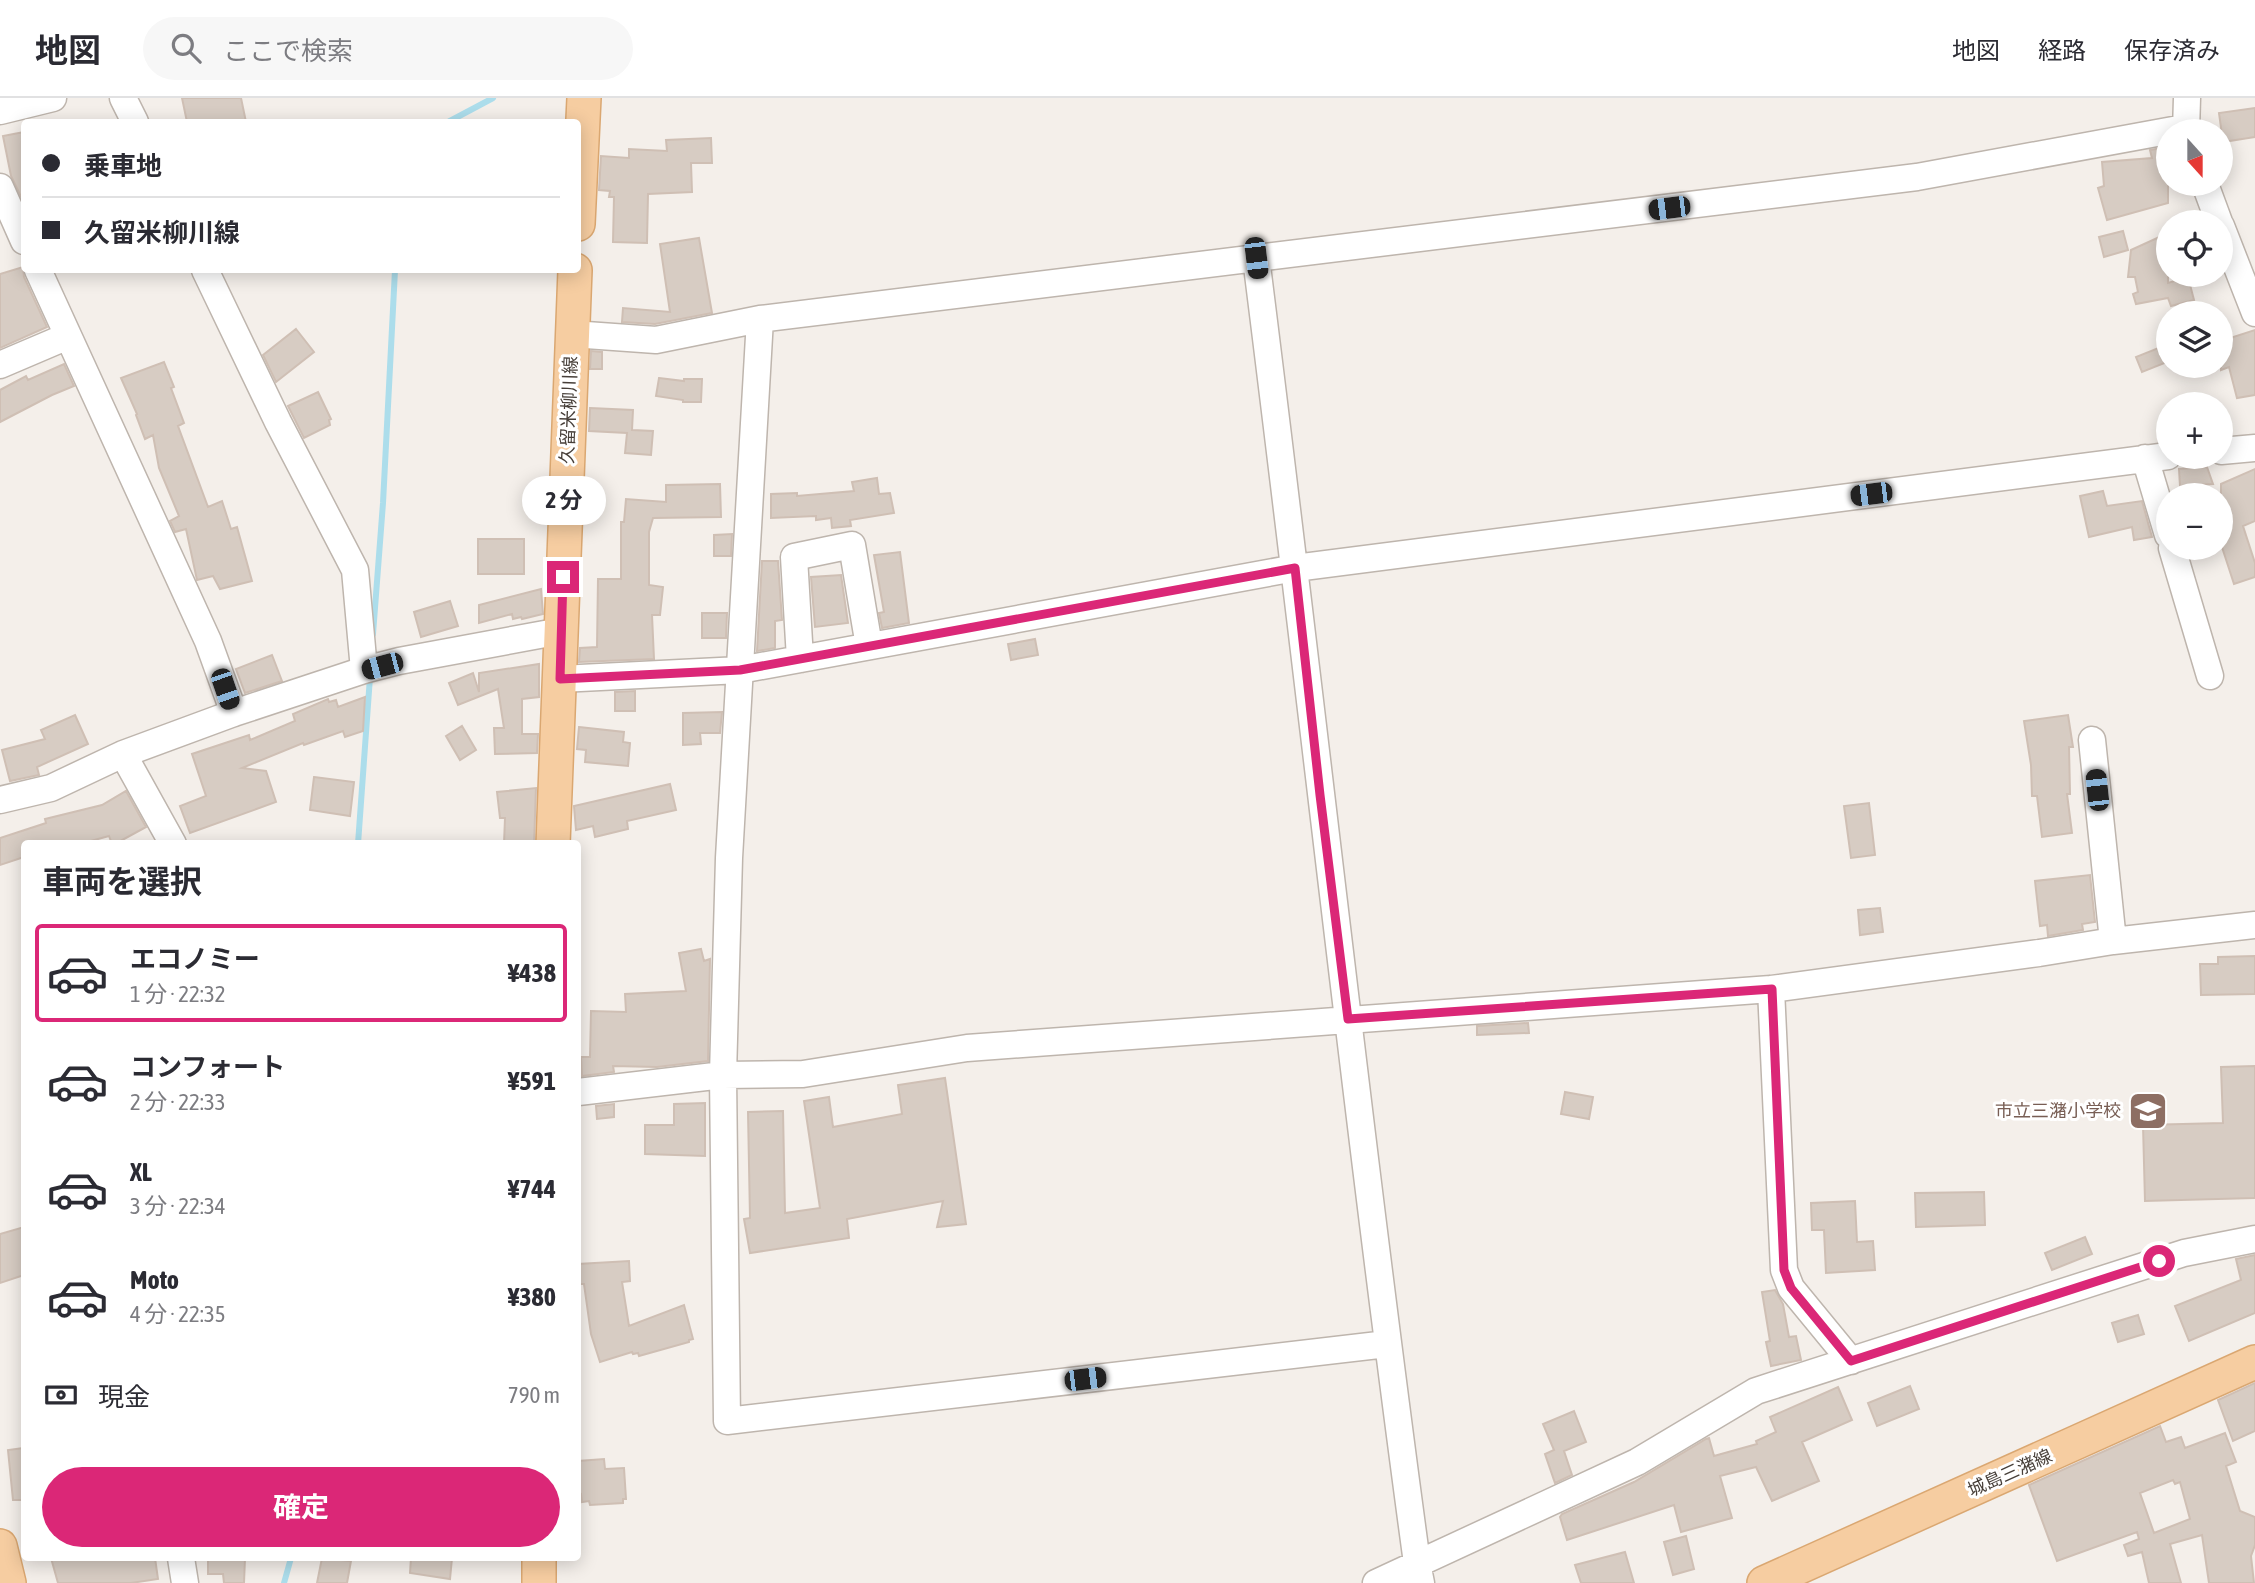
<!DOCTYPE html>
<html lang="ja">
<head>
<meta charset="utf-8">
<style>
  body { margin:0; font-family:"Asap Condensed","Noto Sans JP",sans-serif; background:#f7f7f7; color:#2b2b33; height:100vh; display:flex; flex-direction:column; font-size:26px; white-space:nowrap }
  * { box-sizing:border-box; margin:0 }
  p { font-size:23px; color:#7c7c81 }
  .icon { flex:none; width:38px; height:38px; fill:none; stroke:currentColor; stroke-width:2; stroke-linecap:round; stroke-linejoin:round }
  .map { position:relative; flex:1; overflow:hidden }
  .panel { position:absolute; left:21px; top:742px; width:560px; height:721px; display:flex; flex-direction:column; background:#fff; border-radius:7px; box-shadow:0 4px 18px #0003 }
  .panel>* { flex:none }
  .banner { position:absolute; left:21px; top:21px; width:560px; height:154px; border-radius:7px; box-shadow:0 4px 18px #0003; display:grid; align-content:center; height:154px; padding:0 21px; background:#fff }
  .needle { width:46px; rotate:159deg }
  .tools { position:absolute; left:2156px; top:21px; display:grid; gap:14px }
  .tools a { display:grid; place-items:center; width:77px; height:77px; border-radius:50%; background:#fff; box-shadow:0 4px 18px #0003; font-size:35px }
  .end { position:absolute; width:32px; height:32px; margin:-16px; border:9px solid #db2777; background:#fff; box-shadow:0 0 0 4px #fff }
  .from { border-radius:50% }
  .bubble { position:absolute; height:49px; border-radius:24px; background:#fff; box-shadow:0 4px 18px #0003; font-size:23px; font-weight:700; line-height:49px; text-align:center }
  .car { position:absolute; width:21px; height:42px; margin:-21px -10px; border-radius:9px; box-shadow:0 0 5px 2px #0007; background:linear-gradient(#222 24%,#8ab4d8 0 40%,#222 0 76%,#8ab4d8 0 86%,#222 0) }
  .banner b { display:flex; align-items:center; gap:24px; height:66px; font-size:26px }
  .banner b+b { border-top:2px solid #e1e1e2 }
  .banner i { width:18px; height:18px; background:#2b2b33 }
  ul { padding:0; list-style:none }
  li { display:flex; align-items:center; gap:21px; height:98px; margin:0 14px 10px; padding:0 7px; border:4px solid transparent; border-radius:7px }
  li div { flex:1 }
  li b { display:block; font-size:26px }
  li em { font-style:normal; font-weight:700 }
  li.current { border-color:#db2777 }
  li>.icon { width:63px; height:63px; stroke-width:1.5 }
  h2 { padding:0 21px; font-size:32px; line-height:84px }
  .pay { display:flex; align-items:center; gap:18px; height:77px; padding:0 21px; font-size:26px }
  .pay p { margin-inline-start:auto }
  .primary-button { display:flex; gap:14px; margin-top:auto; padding:14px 21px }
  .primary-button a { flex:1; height:80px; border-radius:42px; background:#db2777; color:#fff; font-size:28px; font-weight:700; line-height:80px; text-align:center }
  header { display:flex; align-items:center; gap:42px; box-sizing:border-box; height:98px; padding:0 35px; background:#fff; border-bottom:2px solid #e1e1e2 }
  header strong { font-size:33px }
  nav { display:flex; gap:38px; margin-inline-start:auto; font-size:24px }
  .search { width:490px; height:63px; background:#f7f7f7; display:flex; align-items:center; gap:18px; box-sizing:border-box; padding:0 24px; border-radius:38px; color:#7c7c81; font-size:26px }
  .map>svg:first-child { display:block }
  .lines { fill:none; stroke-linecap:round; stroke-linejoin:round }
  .stream { stroke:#acddeb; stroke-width:6 }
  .building { fill:#d7ccc3; stroke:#cfbfb4; stroke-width:2; fill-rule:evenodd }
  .minor-casing { stroke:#beb5ad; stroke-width:29 }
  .major-casing { stroke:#daa771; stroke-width:36 }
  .minor { stroke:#fff; stroke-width:26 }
  .major { stroke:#f6cda1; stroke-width:33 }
  .route { stroke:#db2777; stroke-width:9 }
  .labels { text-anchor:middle; stroke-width:6; stroke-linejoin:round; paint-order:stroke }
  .street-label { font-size:18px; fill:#473f39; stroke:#fff }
  .education-label { font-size:18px; fill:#785e54; stroke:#fff; text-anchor:end }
</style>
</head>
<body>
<header>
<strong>地図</strong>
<div class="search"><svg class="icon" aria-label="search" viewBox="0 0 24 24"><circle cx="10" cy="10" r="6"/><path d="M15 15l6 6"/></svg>ここで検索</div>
<nav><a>地図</a><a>経路</a><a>保存済み</a></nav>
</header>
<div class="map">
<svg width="2255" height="1485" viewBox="0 0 2255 1485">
  <rect width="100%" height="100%" fill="#f4efea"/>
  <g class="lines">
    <path class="stream" d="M448,24L493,0
      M373,536L383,405L395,172
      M358,746L370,579
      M284,1485L291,1460"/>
  </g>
  <path class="building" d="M182,0H241L246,24H187Z
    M2255,10V39L2223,44L2219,15Z
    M24,34V105L11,78L3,38Z
    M711,40L712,65H691L692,94L648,96L647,145L613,144L614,99H609L610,93L599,92L601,58L629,60V51L667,53L666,42Z
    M2168,49V105L2107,122L2098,90L2104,88L2102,64L2152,60L2150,52Z
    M2123,133L2128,152L2104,159L2099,139Z
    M2168,135V185L2188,179L2194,202L2171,208L2168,200L2136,206L2133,196L2138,194L2135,179H2128L2131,152Z
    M699,140L712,215L655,226L622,224L623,210L670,214L660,146Z
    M23,169L24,179L47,229L0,250V176Z
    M296,231L314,254L276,284L263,257Z
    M2255,232V297L2237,300L2229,269L2221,272V243Z
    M2161,249L2167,264L2142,274L2136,259Z
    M591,253L602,254V271H590Z
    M164,264L174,289L171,290L184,325L178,328L208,409L222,403L231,431L237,429L252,483L220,491L213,478L197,482L186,431L175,434L170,423L179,418L159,370L153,337L145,341L136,317L137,316L121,280Z
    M64,266L74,288L52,297L0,324V292L26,278L28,282Z
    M659,280L684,283V281H702L701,304H683V302L656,298Z
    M318,294L331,321L329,322L330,327L304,340L288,308Z
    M590,310L633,312L632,332L653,333L651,357L625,355L627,335L589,333Z
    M2207,369L2213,386L2180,388L2179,371Z
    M2255,371V423L2243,428L2255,465V479L2234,486L2221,446V386Z
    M877,380L879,396L890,395L894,415L850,422L851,428L832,430L831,420L816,422V418L771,420V396L797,395V398L854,393L852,384Z
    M720,386L721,419L653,420L649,434V487L663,489L660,517H652L654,561L579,564L580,550L597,549L598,481H621V424H624L626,401L666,404V387Z
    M2103,393L2107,408L2142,403L2152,439L2134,442L2132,429L2089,439L2080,398Z
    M527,399L547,400L546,415H527Z
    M732,436L731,458H714V437Z
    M478,441H524V476H478Z
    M900,454L909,525L882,530L879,515L884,514L874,457Z
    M762,463H778L782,522L775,523V550L757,553Z
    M841,477L848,525L815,529L811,479Z
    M541,491L543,516L522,521L521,519L513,521L512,516L479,525V507Z
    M450,503L458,528L421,539L414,514Z
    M702,515H727L726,540H702Z
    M1035,541L1038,557L1011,562L1008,546Z
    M272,557L282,583L245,595L236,571Z
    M539,566V599L522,601V636H538L537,655L495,656L494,630H504L498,591L458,607L449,585L473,575L479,594V575Z
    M635,593V613H615V594Z
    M365,599L363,633L345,639L343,633L304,647L303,645L242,670L266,673L276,704L190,735L180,708L206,698L192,656L249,637L250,642L295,623L293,616L328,601L329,604L336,602L338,609Z
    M722,614L720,635H700L701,646L683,647V615Z
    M75,617L88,646L37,669L39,677L10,683L2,652L45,641L41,632Z
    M2068,617L2073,649H2069L2070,696H2067L2072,735L2042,739L2037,698H2032L2031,667L2024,623Z
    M462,628L476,652L460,662L446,638Z
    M579,629L624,634L623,644L630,645L628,668L585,664L586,652L577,651Z
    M314,679L354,684L350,718L310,712Z
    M670,686L676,712L627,723L628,731L595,739L593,728L576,732L574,708Z
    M536,690L534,746H504L505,720H500L497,694Z
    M126,693L146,729L115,746H112L109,738L80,746H24V759L0,767V740L46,725L45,721L102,707Z
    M1869,705L1875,757L1851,760L1844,708Z
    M2090,777L2095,824L2082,826L2083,832L2048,838L2047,827L2040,828L2035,783Z
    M1880,810L1883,834L1860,837L1858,812Z
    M701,851L704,863L710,861L708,963L657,969L613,968L614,974L582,978L581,959H590L591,913L626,914L625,896L686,893L679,855Z
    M2255,858V896L2201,897L2200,866H2218V859Z
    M1528,925L1529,935L1477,937V928Z
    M2255,968V1100L2145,1103L2143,1027L2223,1025L2221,969Z
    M945,980L966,1126L937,1129L943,1103L847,1121L849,1140L750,1155L744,1121L750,1120L748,1014L783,1013L785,1115L820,1110L804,1003L829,999L833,1029L902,1016L898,987Z
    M1565,994L1593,999L1589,1021L1561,1016Z
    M705,1005V1058L645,1056V1027H674V1006Z
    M614,1006V1019L597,1021L596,1008Z
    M1984,1094L1985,1127L1916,1129L1915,1095Z
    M1855,1103L1857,1144L1873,1143L1875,1172L1826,1175L1824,1132H1812L1811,1105Z
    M24,1129V1177L0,1185V1136Z
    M2085,1139L2092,1156L2052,1172L2045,1155Z
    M2255,1157V1215L2189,1243L2175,1208L2241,1182L2236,1161Z
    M629,1163L630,1183L622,1184L629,1228L684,1207L693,1241L689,1242V1244L639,1258L638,1255L633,1256L632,1254L600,1264L591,1236L584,1186H578V1166Z
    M1775,1192L1783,1206L1789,1239L1796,1238L1801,1262L1771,1268L1766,1244L1770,1243L1762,1194Z
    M2138,1217L2144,1236L2118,1244L2112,1225Z
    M2255,1285V1333L2233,1343L2218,1302Z
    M1910,1288L1919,1311L1877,1328L1868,1305Z
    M1838,1289L1852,1322L1802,1344L1819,1383L1772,1403L1756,1369L1720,1378L1732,1420L1681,1434L1674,1407L1567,1442L1560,1419L1562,1416L1634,1384L1706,1341L1709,1340L1714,1358L1757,1346L1756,1343L1776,1334L1770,1319Z
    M1574,1313L1586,1344L1564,1353L1572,1377L1555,1385L1545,1356L1554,1352L1543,1326Z
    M2160,1328L2166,1344L2181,1339L2185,1350L2225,1335L2236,1364L2226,1368L2240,1413L2255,1419V1447L2251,1458L2254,1485H2209L2202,1437L2170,1446L2181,1485H2149L2142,1454L2128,1458L2124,1447L2139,1441L2137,1434L2057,1463L2029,1387ZM2173,1382L2175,1386L2180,1384L2190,1421L2154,1435L2140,1395Z
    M24,1350V1402H13L8,1352Z
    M604,1361L605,1371L624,1370L626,1401H623V1405L590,1407L589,1403L582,1404L581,1396L578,1397V1363Z
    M1686,1438L1694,1471L1673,1477L1664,1444Z
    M1625,1454L1634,1485H1581L1575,1467Z
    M51,1460H155L158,1481L131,1485H58Z
    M208,1460H245L244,1485H224L223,1476H208Z
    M322,1460L351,1463L347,1485H317Z
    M411,1460H452L450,1481L410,1475Z"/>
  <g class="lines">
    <g class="minor-casing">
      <path id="minor" d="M123,0L135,24
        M0,13L53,0
        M2186,33L2187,0
        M2205,86L2219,124
        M0,89L24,143
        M2221,128L2255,215
        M1256,160C1311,595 1358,1031 1417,1465L1421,1485
        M38,172L208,543L234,615
        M205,172L278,324L355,472L364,572
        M760,221L729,760L723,977L727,1323L1387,1246
        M572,236L656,242L760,221L1917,79L2184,30
        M0,267L68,238
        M2221,353L2255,350
        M2145,360L2168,437
        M2172,450L2210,578
        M800,561L794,459L852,447L869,548
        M560,581L740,572L1295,470L2168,358
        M2092,642L2113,843
        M123,656L173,746
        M0,702L51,690L123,656L234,615L364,572L399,563L561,533
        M1771,891L1784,1172L1791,1190L1851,1263
        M578,994L723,977L803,976L967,950L1771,891L2039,855L2113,843L2255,827
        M181,1460L185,1485
        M1376,1485L1637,1364L1756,1293L2184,1155L2255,1141"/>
    </g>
    <g class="major-casing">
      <path id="major" d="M578,126L584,0
        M553,746L575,172
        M0,1448L9,1485
        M539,1485V1460
        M1764,1485L2255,1264"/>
    </g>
    <use href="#minor" class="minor"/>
    <use href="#major" class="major"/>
  </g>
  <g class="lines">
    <path class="route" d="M563,479L560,581L740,572L1295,470L1320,697L1348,921L1772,891L1784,1172L1791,1190L1851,1263L2159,1163"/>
  </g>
  <defs>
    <g id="school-square" transform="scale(2.0125)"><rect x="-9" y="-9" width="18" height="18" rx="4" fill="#8d6e63" stroke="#fff"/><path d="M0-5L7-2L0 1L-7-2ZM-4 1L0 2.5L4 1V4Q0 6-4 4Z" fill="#fff"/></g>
  </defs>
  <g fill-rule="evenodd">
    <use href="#school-square" x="2148" y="1013"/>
  </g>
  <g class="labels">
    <g class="street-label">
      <text transform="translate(569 312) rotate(-88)" y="6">久留米柳川線</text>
      <text transform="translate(2010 1375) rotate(-24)" y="6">城島三潴線</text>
    </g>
    <g class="education-label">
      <text x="2121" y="1019">市立三潴小学校</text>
    </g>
  </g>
</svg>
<div class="tools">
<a><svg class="needle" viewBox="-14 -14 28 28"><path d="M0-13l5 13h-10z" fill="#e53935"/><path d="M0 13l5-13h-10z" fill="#7c7c81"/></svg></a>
<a><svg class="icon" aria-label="locate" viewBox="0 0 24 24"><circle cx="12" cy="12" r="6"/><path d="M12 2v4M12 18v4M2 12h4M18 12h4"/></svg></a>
<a><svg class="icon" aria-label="layers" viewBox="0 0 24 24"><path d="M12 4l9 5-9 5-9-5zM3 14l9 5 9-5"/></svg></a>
<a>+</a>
<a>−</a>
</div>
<i class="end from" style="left:2159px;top:1163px"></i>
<i class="end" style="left:563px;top:479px"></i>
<div class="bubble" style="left:522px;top:378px;width:84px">2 分</div>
<i class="car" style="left:1669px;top:110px;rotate:263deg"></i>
<i class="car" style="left:1256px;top:160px;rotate:173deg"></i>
<i class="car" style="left:1871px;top:396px;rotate:263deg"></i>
<i class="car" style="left:382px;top:568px;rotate:255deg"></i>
<i class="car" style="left:225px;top:591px;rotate:161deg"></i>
<i class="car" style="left:2097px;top:692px;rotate:354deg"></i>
<i class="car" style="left:1085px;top:1281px;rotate:83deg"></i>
<div class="banner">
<b><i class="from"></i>乗車地</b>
<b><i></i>久留米柳川線</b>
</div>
<section class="panel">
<h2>車両を選択</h2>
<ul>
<li class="current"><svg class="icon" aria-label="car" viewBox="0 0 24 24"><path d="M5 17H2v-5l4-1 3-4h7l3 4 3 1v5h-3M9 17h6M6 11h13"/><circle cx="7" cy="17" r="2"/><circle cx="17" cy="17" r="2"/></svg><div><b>エコノミー</b><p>1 分 · 22:32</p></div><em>¥438</em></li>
<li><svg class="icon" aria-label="car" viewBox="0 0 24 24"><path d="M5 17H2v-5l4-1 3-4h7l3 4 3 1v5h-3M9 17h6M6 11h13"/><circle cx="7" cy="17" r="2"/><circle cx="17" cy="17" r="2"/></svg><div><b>コンフォート</b><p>2 分 · 22:33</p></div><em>¥591</em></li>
<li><svg class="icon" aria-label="car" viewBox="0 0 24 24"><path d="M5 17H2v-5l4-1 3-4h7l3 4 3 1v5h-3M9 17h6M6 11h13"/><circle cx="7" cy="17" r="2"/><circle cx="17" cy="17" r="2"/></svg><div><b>XL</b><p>3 分 · 22:34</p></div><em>¥744</em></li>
<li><svg class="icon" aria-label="car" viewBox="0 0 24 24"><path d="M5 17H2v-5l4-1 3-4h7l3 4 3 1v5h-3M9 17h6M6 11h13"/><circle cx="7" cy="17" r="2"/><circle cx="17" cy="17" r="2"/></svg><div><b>Moto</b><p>4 分 · 22:35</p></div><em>¥380</em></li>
</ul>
<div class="pay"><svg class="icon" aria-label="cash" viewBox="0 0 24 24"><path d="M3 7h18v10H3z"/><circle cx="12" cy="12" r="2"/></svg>現金<p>790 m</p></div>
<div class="primary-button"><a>確定</a></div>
</section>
</div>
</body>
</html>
